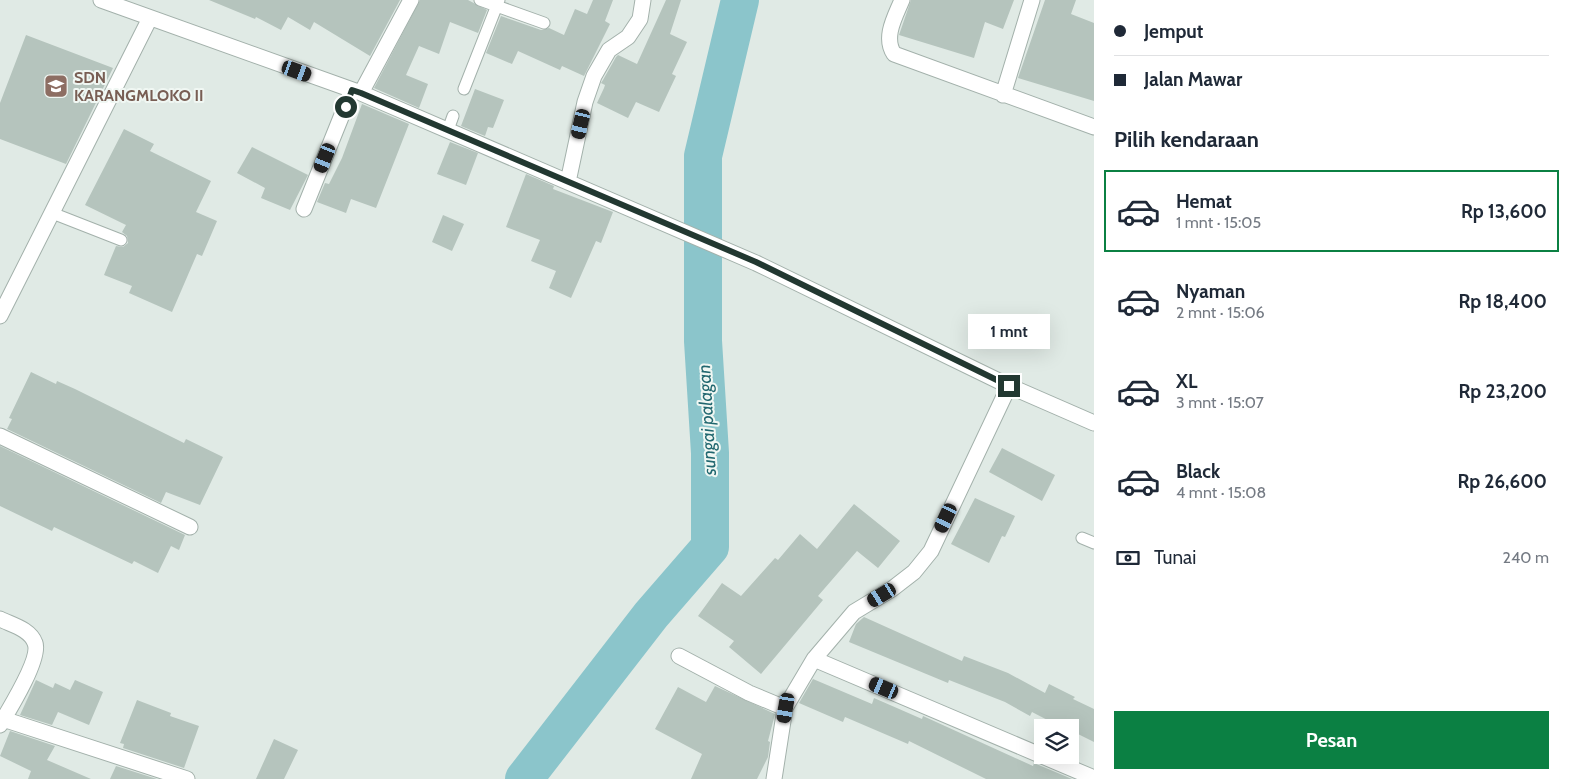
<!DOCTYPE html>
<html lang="id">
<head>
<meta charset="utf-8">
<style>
  body { margin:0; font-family:Cabin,sans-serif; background:#f2f2f3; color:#1f2937; height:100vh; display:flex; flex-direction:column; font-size:19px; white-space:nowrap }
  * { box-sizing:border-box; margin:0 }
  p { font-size:16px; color:#747a83 }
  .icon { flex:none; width:28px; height:28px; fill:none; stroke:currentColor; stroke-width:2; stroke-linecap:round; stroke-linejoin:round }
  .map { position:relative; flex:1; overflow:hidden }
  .drawer { display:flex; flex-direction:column; background:#fff; width:475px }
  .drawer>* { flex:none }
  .guide { display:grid; align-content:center; height:110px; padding:0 20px; background:#fff }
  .fabs { position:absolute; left:1034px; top:719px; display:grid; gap:10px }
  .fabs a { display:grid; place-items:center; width:45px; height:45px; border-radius:0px; background:#fff; box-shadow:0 5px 20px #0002; font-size:25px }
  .end { position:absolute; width:22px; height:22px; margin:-11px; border:6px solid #223831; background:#fff; box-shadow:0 0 0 2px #fff }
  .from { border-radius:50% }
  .bubble { position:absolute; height:35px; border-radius:0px; background:#fff; box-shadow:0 5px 20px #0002; font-size:16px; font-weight:700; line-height:35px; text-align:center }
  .car { position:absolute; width:15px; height:30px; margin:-15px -8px; border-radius:6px; box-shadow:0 0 4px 1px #0007; background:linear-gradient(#222 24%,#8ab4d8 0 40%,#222 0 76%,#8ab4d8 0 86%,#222 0) }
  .guide b { display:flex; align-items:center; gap:18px; height:48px; font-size:19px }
  .guide b+b { border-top:1px solid #e0e1e3 }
  .guide i { width:12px; height:12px; background:#1f2937 }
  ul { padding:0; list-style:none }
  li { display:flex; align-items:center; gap:15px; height:82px; margin:0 10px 8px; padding:0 10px; border:2px solid transparent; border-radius:0px }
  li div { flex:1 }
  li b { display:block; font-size:19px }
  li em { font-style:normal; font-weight:700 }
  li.selected { border-color:#0b8043 }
  li>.icon { width:45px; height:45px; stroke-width:1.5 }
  h2 { padding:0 20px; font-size:22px; line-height:60px }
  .pay { display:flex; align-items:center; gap:12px; height:55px; padding:0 20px; font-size:19px }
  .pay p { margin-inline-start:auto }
  .action { display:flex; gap:10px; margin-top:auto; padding:10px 20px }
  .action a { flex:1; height:58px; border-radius:0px; background:#0b8043; color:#fff; font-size:20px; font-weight:700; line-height:58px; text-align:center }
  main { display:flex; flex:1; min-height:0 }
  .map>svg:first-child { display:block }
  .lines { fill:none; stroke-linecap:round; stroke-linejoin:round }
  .river { stroke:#8bc5cb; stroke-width:38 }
  .building { fill:#b5c4bd }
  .lane-casing { stroke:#a3b1ab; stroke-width:13 }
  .street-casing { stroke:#a3b1ab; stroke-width:17 }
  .lane { stroke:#fff; stroke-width:11 }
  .street { stroke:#fff; stroke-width:15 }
  .route { stroke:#223831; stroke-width:6 }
  .labels { text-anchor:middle; stroke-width:4; stroke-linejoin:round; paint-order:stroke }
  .education-label { font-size:16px; font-weight:bold; fill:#785e54; stroke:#f0f7f3; text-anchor:start }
  .water-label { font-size:18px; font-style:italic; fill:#21676f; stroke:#f0f7f3 }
</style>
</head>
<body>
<main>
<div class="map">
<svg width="1094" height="779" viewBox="0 0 1094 779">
  <rect width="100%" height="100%" fill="#e0eae5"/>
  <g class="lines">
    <path class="river" d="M524,779L651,615L710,547V453L703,341V156L740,0"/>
  </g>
  <path class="building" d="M209,0H400L370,56L314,22L310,30L288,17L281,30L256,17L255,19Z
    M420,0H468L487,10L478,33L450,22L439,54L419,46L406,75L428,84L419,108L374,88Z
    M593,0H613L605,21L610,24L584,76L562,66L560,70L518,51L512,64L486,53L501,16L541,30L549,28L564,35L575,9L587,14Z
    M666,0H681L670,34L687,42L672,74L676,76L659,112L636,102L628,118L597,103L604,88L605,85L601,83L603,80L616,57L618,55L637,64Z
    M911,0H1014L1003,29L985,22L974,58L899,35Z
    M1045,0H1076L1071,14L1094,23V101L1018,78Z
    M26,35L113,68L66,164L0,139V103Z
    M475,89L504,100L493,128L488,127L485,136L461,126Z
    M362,104L409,124L376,208L351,199L346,213L317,202L325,183L329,184L342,158Z
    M124,129L154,144L150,151L211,181L196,212L217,221L202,256L197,254L172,312L129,293L132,286L104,275L116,246L123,247L128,243L127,236L122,232L126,225L85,205Z
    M450,142L478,153L466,185L437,174Z
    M252,147L308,175L290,210L261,198L265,188L237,173Z
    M526,174L554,186L553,189L613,212L601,243L596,241L571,298L549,288L556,271L531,261L540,240L506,227Z
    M443,215L464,224L452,251L432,242Z
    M31,372L56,384L57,381L75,389L184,443L186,439L223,457L200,505L166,492L161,503L7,429L12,419L9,418Z
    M0,446L185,535L179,550L171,546L158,573L134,561L132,564L54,527L52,531L0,506Z
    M1002,448L1055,475L1042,501L989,472Z
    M975,498L1015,516L1005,537L1002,536L989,563L951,544Z
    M854,504L900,541L878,568L857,551L818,596L823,600L761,674L729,647L734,641L698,616L722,583L741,596L775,558L778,560L800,534L817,549Z
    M864,617L962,661L964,656L1008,673L1045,693L1049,684L1075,697L1073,699L1094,709V742L1070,730V728L1059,726L1032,712L1030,716L1005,702L949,680L948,683L849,642L856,624Z
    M813,679L872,704L874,698L922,719L923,716L1033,766L1034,763L1072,779H986L909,741L908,744L845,717L843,722L799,703Z
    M36,680L53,688L55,683L70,690L75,680L103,692L89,725L58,712L52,725L20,715Z
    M715,686L775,714L768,741L770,742L768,757L757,779H691L702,754L655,729L678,687L706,702Z
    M137,700L171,713L170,716L199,726L184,768L123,748L124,744L120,743Z
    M10,731L55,746L47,760L91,779H28L31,771L0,756Z
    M274,739L298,750L284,779H256Z
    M116,766L157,779H110Z"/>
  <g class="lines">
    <g class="lane-casing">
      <path id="lane" d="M480,0L544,23
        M464,89L499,0
        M448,130L453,116
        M52,213L121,240
        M1082,538L1094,543"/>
    </g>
    <g class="street-casing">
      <path id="street" d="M101,0L361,93L756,263L1009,386L1094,423
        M902,0C895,17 883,37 894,54L1094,127
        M361,93L411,0
        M1003,95L1032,0
        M568,182L585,102L594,76L609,50L628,37L640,19L643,0
        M304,209L352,90
        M0,316L150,18
        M0,436L190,527
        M0,619C12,625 30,629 35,643C41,658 9,710 0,725
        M679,656L749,693L785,708
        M814,659L1094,778
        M3,719L187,779
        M774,779L785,708L814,659L854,612L892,589L914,572L931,551L1009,386"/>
    </g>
    <use href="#lane" class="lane"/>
    <use href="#street" class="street"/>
  </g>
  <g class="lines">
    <path class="route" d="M346,107L352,90L361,93L756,262L1009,386"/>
  </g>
  <defs>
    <g id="school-square" transform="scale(1.25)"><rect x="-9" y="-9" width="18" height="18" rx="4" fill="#8d6e63" stroke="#f0f7f3"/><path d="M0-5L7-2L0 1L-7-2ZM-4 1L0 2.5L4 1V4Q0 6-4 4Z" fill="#fff"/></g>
  </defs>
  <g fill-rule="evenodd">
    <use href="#school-square" x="56" y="86"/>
  </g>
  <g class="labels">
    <g class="education-label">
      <text x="74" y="83">SDN<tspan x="74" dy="18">KARANGMLOKO II</tspan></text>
    </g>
    <g class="water-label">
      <text transform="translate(707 420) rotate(-93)" y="6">sungai palagan</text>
    </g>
  </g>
</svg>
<div class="fabs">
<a><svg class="icon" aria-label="layers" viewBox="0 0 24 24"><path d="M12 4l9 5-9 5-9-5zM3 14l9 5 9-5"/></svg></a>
</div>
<i class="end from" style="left:346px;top:107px"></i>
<i class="end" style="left:1009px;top:386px"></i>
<div class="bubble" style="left:968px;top:314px;width:82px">1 mnt</div>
<i class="car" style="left:297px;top:71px;rotate:110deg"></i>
<i class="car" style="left:581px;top:124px;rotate:193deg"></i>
<i class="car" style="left:325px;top:158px;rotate:202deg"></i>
<i class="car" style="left:946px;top:518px;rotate:205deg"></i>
<i class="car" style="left:882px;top:595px;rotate:239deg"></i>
<i class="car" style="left:884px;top:688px;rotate:293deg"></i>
<i class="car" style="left:786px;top:708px;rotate:190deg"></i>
</div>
<section class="drawer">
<div class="guide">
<b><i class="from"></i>Jemput</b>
<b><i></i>Jalan Mawar</b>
</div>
<h2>Pilih kendaraan</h2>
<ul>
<li class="selected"><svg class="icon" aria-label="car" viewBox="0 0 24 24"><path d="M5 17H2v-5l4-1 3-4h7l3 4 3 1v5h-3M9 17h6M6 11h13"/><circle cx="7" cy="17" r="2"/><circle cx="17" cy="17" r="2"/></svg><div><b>Hemat</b><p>1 mnt · 15:05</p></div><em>Rp 13,600</em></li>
<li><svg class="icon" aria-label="car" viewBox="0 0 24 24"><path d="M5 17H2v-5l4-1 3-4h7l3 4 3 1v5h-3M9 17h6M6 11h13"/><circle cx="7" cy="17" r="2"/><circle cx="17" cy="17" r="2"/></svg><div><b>Nyaman</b><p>2 mnt · 15:06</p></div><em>Rp 18,400</em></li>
<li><svg class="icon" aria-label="car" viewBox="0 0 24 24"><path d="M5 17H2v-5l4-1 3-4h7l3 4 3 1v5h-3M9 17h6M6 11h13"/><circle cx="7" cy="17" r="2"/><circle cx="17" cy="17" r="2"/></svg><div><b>XL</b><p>3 mnt · 15:07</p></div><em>Rp 23,200</em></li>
<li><svg class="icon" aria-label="car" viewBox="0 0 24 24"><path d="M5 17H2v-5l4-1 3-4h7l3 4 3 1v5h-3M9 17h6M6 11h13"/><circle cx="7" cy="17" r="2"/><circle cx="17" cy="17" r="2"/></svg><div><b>Black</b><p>4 mnt · 15:08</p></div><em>Rp 26,600</em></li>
</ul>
<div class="pay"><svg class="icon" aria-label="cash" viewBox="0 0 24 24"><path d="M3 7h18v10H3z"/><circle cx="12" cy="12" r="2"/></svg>Tunai<p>240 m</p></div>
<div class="action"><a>Pesan</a></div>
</section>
</main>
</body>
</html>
